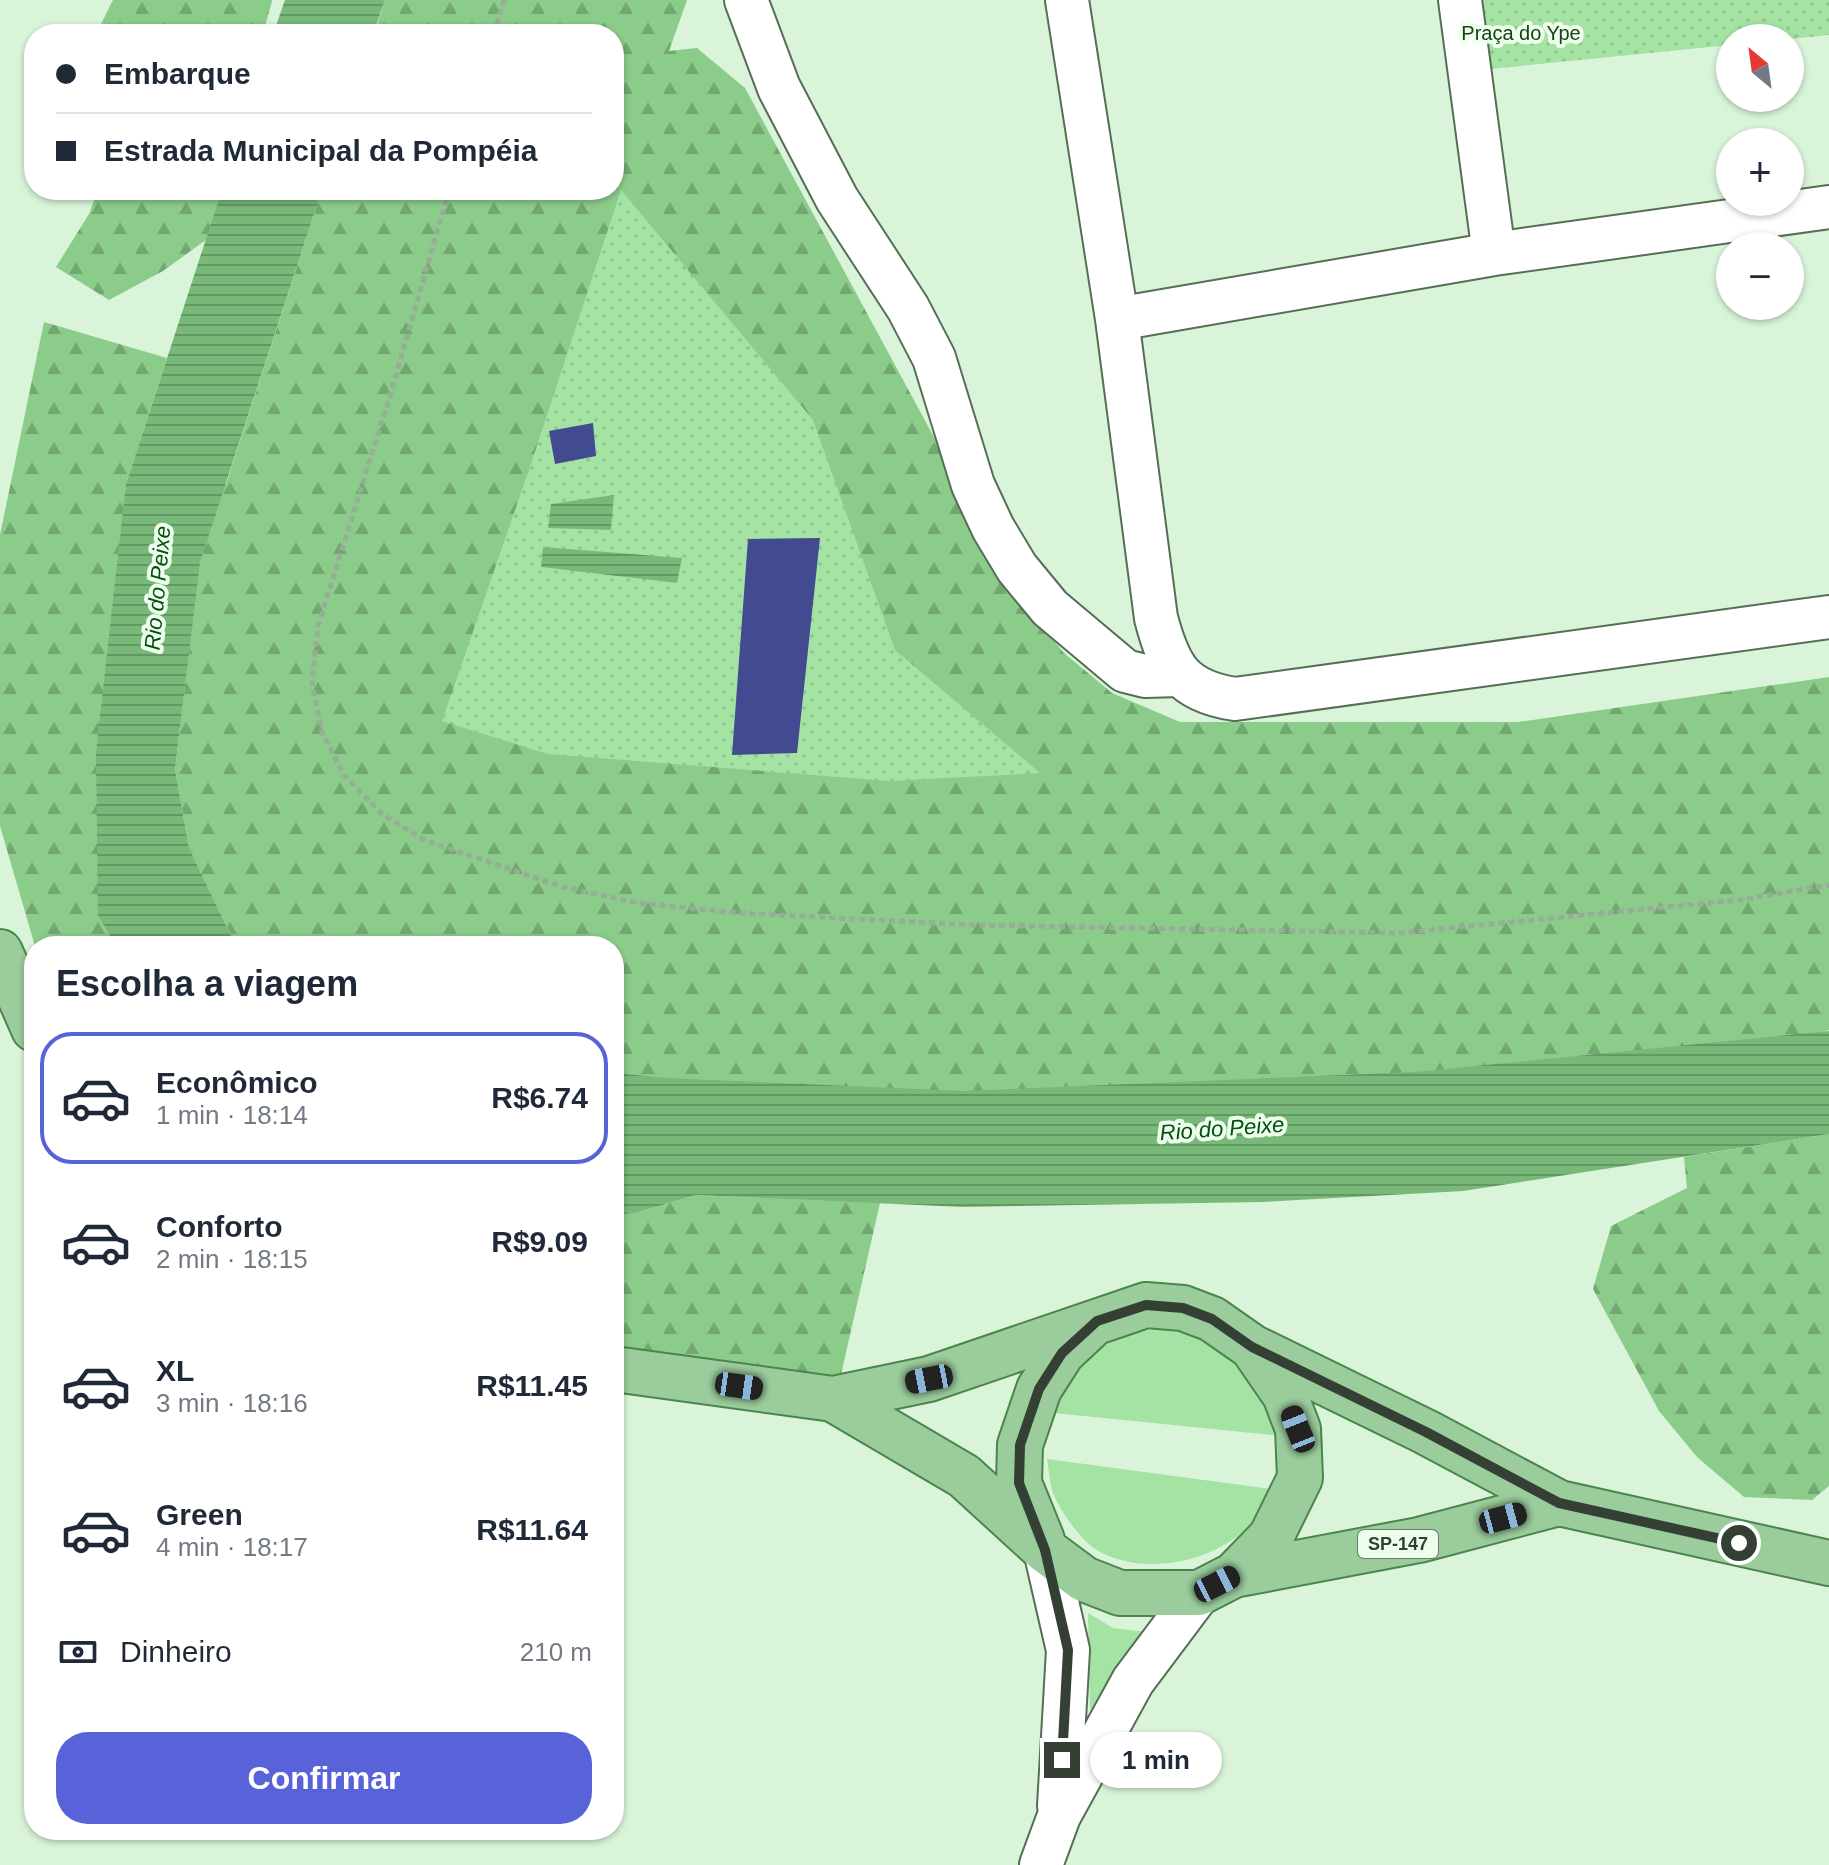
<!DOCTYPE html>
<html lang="pt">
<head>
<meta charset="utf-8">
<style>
  body { margin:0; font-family:Arial,sans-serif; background:#f6f6f7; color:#1f2937; height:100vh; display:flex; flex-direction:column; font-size:30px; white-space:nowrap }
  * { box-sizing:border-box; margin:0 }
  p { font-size:26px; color:#747a83 }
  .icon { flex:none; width:44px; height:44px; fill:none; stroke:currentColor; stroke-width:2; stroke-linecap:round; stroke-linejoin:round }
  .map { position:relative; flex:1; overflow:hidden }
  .sheet { position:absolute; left:24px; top:936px; width:600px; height:904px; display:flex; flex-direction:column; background:#fff; border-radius:32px; box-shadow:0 2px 6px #0004 }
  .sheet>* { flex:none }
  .hud { position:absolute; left:24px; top:24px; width:600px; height:176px; border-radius:32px; box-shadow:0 2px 6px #0004; display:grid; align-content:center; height:176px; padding:0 32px; background:#fff }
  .needle { width:52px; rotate:331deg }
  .fabs { position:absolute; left:1716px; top:24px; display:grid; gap:16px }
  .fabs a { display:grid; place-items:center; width:88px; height:88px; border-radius:50%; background:#fff; box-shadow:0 2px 6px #0004; font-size:40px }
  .end { position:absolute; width:36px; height:36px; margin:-18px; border:10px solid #354035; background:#fff; box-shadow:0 0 0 4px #fff }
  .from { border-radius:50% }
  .bubble { position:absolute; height:56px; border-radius:28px; background:#fff; box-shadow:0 2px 6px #0004; font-size:26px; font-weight:600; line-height:56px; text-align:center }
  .car { position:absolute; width:24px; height:48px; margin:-24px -12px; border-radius:10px; box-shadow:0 0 6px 2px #0007; background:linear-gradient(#222 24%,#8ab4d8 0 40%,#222 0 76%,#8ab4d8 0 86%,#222 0) }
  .hud b { display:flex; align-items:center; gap:28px; height:76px; font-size:30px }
  .hud b+b { border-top:2px solid #e0e1e3 }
  .hud i { width:20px; height:20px; background:#1f2937 }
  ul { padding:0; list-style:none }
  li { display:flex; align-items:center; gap:24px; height:132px; margin:0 16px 12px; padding:0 16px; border:4px solid transparent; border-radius:32px }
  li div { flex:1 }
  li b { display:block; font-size:30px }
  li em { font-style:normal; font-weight:600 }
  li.on { border-color:#5862d9 }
  li>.icon { width:72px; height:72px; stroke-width:1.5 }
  h2 { padding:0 32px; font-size:36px; line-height:96px }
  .pay { display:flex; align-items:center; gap:20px; height:88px; padding:0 32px; font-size:30px }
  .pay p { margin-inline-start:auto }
  .cta { display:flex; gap:16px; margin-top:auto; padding:16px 32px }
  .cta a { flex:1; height:92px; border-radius:32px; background:#5862d9; color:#fff; font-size:32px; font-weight:600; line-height:92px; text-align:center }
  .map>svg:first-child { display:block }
  .grass { fill:#a4e3a4 }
  .forest { fill:url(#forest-firs) }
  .park { fill:url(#park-dots) }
  .water { fill:url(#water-rules) }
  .building { fill:#434b90 }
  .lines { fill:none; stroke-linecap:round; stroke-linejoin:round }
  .minor-casing { stroke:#566e56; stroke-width:46 }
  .major-casing { stroke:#4b854d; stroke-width:48 }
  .path { stroke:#98ad97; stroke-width:5; stroke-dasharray:6 4; stroke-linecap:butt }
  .minor { stroke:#fff; stroke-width:42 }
  .major { stroke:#9acc9c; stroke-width:44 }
  .route { stroke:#354035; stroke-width:10 }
  .labels { text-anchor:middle; stroke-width:8; stroke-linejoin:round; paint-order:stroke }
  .shield { fill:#edfeed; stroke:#6c796c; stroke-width:2 }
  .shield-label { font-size:18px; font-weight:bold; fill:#354035 }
  .park-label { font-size:20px; fill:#154218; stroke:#edfeed }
  .water-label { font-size:22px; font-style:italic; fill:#054e10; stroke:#edfeed }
</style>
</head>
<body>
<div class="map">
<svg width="1829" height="1865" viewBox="0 0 1829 1865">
  <defs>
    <pattern id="forest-firs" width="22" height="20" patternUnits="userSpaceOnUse" patternTransform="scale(2)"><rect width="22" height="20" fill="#8bcc8b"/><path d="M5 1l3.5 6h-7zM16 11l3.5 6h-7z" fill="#72a772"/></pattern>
    <pattern id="park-dots" width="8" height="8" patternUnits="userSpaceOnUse" patternTransform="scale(2)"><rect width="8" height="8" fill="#a4e3a4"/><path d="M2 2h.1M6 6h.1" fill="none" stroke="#8ec48e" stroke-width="1.8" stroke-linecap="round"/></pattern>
    <pattern id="water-rules" width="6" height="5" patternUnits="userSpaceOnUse" patternTransform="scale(2)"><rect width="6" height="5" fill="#78b878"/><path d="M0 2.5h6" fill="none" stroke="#639763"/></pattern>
  </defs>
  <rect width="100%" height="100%" fill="#d9f4d8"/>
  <path class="grass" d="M1165,1328C1177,1330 1191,1331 1202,1336C1247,1357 1266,1392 1282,1436L1054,1413C1069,1380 1090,1347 1127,1335C1139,1331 1153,1330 1165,1328Z
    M1047,1459L1271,1489C1268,1496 1265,1505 1261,1511C1229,1561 1145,1580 1095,1549C1080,1539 1057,1507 1052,1490C1049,1480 1049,1469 1047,1459Z
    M1088,1613L1113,1628L1146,1632L1090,1711Z"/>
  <path class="forest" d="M113,0H272V1L263,34H96Z
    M385,0H687L669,51L697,48L745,88L1026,607L1064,653L1112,693L1180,722H1518L1829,677V1030L1777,1045L944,1113L614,1080V946H236L189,848L175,769L187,668L188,609L216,497L226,484L322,190H614V34H374Z
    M98,190H249L214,234L163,271L109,300L56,267L89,214Z
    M44,322L167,358L126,484L98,916L116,946H35L0,826V535Z
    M1829,1134V1486L1812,1500L1744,1497L1697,1457L1659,1411L1593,1289L1611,1226L1687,1188L1684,1157Z
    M696,1195L880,1203L840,1379L614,1348V1206L632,1214Z"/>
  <path class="park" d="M1481,0H1829V35L1790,39L1730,38V45L1490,69Z
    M621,190L813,420L895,650L1040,773L890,781L548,754L442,721L530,467Z"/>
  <path class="water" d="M285,0H385L373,34H273Z
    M222,190H322L200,562L175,769L189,848L236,946H116L98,916L96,752L126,484Z
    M614,495L611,530L548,528L551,504Z
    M543,547L682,558L677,583L541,567Z
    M1829,1031V1134L1463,1191L1262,1202L963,1207L696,1195L632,1214L614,1206V1073L668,1078L964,1091L1415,1072Z"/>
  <path class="building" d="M593,423L596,456L555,464L549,431Z
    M820,538L797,753L732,755L748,539Z"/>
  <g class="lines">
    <g class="minor-casing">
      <path id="minor" d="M746,0L779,88L837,199L908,308L934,358L973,485L993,528L1017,568L1050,608L1125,671L1145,676L1179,675
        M1067,0L1117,319L1156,618C1169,667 1181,691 1235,699L1829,617
        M1460,0L1494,254
        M1117,319L1494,254L1829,207
        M1045,1550L1068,1650L1059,1806
        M1041,1865L1059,1816L1133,1681L1199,1593"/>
    </g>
    <g class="major-casing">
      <path id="major" d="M0,952L34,1029
        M1254,1348L1426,1432L1559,1503L1829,1563
        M614,1369L833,1399L929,1379L1146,1305L1183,1308L1212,1319L1252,1347L1285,1395L1298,1429L1300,1478L1271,1537L1234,1575L1199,1593H1120L1084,1579L1045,1550L964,1476L833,1399
        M1042,1540L1019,1483L1020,1445L1039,1389L1062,1353L1092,1325
        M1234,1575L1419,1540L1559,1503"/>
    </g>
    <path class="path" d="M494,34L504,0
      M449,190L390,396L318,626L312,683L322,732L344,775L382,814L424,840L563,887L638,903L739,913L973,925L1398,933L1739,900L1829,885"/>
    <use href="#minor" class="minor"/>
    <use href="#major" class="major"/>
  </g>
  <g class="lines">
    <path class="route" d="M1062,1760L1068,1650L1045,1550L1019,1483L1020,1445L1039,1389L1062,1353L1097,1321L1146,1305L1183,1308L1212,1319L1252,1347L1426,1432L1559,1503L1739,1543"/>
  </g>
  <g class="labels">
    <rect class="shield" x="1358" y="1530" width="80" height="28" rx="6"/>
    <g class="shield-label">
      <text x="1398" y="1550">SP-147</text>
    </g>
    <g class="park-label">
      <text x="1521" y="40">Praça do Ype</text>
    </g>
    <g class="water-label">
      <text transform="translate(157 588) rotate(-85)" y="8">Rio do Peixe</text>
      <text transform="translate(1222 1128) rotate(-4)" y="8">Rio do Peixe</text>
    </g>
  </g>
</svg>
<div class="fabs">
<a><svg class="needle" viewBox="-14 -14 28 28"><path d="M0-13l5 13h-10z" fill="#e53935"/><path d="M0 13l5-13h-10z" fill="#747a83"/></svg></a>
<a>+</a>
<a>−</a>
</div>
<i class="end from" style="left:1739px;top:1543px"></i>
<i class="end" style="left:1062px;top:1760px"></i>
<div class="bubble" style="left:1090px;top:1732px;width:132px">1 min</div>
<i class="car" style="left:929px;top:1379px;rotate:259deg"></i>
<i class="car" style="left:739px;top:1386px;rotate:98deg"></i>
<i class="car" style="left:1298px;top:1429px;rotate:338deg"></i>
<i class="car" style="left:1503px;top:1518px;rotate:75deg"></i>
<i class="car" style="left:1217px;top:1584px;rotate:63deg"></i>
<div class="hud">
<b><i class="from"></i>Embarque</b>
<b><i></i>Estrada Municipal da Pompéia</b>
</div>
<section class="sheet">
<h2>Escolha a viagem</h2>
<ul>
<li class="on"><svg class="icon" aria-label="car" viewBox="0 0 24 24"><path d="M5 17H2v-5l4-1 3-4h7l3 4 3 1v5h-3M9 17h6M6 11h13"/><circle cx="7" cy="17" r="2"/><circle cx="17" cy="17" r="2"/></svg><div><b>Econômico</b><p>1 min · 18:14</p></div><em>R$6.74</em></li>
<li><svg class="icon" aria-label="car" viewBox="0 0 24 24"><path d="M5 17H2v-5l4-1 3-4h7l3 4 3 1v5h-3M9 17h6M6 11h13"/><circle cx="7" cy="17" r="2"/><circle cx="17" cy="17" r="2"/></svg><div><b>Conforto</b><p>2 min · 18:15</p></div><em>R$9.09</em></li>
<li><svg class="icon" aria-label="car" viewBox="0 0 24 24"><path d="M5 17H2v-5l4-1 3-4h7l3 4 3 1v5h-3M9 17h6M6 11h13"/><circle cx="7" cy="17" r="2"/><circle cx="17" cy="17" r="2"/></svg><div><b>XL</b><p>3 min · 18:16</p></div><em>R$11.45</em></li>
<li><svg class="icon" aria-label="car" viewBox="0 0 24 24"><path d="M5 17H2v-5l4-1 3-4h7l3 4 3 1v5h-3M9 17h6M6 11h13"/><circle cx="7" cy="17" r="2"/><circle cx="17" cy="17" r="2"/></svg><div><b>Green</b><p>4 min · 18:17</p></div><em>R$11.64</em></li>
</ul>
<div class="pay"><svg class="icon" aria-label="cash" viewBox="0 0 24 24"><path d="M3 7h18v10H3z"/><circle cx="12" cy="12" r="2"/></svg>Dinheiro<p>210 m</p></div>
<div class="cta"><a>Confirmar</a></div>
</section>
</div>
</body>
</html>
